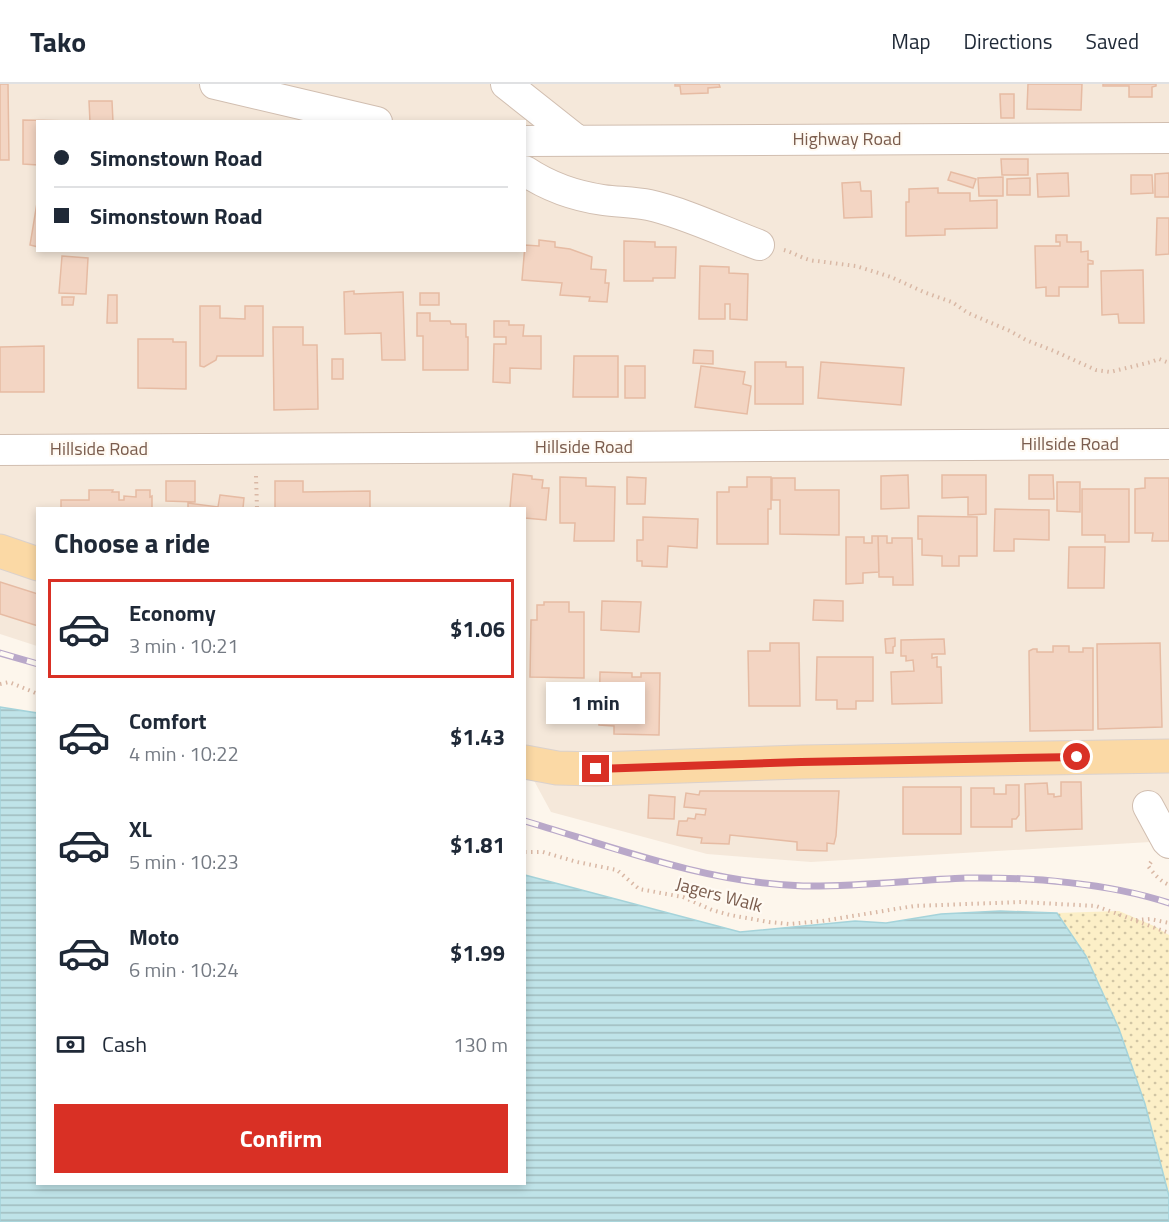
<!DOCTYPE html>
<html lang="en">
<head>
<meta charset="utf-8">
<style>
  body { margin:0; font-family:"Titillium Web",sans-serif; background:#f6f6f7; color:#1f2937; height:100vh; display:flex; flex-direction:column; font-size:22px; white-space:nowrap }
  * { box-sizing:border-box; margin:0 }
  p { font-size:20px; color:#747a83 }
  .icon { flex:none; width:33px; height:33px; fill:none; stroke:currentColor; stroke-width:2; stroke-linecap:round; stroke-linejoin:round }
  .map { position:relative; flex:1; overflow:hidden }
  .sheet { position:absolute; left:36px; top:423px; width:490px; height:678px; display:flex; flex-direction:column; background:#fff; border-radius:0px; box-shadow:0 3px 9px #0003 }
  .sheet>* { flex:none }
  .banner { position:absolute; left:36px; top:36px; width:490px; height:132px; border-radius:0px; box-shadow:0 3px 9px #0003; display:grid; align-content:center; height:132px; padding:0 18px; background:#fff }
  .end { position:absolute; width:27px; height:27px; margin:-14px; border:8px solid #d93025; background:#fff; box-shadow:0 0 0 3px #fff }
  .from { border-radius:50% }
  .bubble { position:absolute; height:42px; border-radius:0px; background:#fff; box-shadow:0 3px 9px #0003; font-size:20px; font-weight:700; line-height:42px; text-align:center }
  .banner b { display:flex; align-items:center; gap:21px; height:57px; font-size:22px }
  .banner b+b { border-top:2px solid #e0e1e3 }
  .banner i { width:15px; height:15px; background:#1f2937 }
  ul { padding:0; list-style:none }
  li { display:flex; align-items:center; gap:18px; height:99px; margin:0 12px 9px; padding:0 6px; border:3px solid transparent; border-radius:0px }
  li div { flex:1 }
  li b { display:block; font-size:22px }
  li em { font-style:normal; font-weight:700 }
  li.selected { border-color:#d93025 }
  li>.icon { width:54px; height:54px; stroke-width:1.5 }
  h2 { padding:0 18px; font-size:27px; line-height:72px }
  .pay { display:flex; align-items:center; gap:15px; height:66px; padding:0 18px; font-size:22px }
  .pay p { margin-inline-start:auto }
  .primary-button { display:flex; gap:12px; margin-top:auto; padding:12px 18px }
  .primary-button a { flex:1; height:69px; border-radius:0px; background:#d93025; color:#fff; font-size:24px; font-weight:700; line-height:69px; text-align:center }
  header { display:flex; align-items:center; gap:36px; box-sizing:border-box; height:84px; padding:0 30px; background:#fff; border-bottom:2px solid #e0e1e3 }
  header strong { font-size:28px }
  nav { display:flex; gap:33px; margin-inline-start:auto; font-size:21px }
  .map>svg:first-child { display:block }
  .residential { fill:#f5e8da; fill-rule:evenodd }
  .sand { fill:url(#sand-dots) }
  .water { fill:url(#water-rules); stroke:#a5d3da; stroke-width:1.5 }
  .building { fill:#f3d5c3; stroke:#e6bba3; stroke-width:1.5 }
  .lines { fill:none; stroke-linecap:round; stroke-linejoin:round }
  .minor-casing { stroke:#d1beb0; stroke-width:32 }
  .major-casing { stroke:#dad1cd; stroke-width:35 }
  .path { stroke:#d9b8a5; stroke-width:4; stroke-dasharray:1.5 4.5; stroke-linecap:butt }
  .minor { stroke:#fff; stroke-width:30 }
  .major { stroke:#fbd9a5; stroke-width:33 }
  .rail-casing { stroke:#b9a8c9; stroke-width:7 }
  .rail { stroke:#fffaf3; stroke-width:4.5; stroke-dasharray:14; stroke-linecap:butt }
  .route { stroke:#d93025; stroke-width:8 }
  .labels { text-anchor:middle; stroke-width:4.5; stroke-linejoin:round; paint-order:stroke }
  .street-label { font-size:18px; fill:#7a5c4d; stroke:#fffaf3 }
</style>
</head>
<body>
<header>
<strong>Tako</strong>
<nav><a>Map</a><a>Directions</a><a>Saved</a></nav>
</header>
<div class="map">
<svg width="1169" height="1138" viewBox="0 0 1169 1138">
  <defs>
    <pattern id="sand-dots" width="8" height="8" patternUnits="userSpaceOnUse" patternTransform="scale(1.5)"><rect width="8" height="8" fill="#fcefc7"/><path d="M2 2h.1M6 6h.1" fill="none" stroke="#d1c5a4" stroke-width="1.8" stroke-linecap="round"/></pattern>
    <pattern id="water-rules" width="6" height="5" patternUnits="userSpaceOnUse" patternTransform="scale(1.5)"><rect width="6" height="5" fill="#bfe3e8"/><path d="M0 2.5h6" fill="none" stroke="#a0bbbe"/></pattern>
  </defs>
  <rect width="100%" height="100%" fill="#fdf6ec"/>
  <path class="residential" d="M0,0H1169V759L1167,757L811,778L707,770L551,728L525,680V424H38L37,562L0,550ZM38,38H525V166H38Z"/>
  <path class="sand" d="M1119,827L1154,842L1169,851V1112L1145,1020L1119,945L1086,872L1057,829Z"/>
  <path class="water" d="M0,623L37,629L38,1100H525V791L740,848L855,837L886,839L941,830L1000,827L1057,829L1086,872L1119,945L1145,1020L1169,1112V1138H0Z"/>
  <path class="building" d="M0,0H8L9,76H0Z
    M675,0H719L720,3L708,4V9L681,10L680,2H675Z
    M1028,0H1082L1081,26L1027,25Z
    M1103,0H1156V2L1152,3V13H1129V2H1103Z
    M1000,10H1014V34H1001Z
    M89,17H112L113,38H90Z
    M23,36L74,37L38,38V81L23,80Z
    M1001,75H1028V91H1002Z
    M951,88L976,95L973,104L948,96Z
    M1068,89L1069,112L1038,113L1037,90Z
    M1169,89V113H1155V90Z
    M1131,91H1152L1153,109L1131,110Z
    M1003,93V112H979L978,94Z
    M1030,94V111H1007V95Z
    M860,98L861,107H871L872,133L844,134L842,99Z
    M938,104V109H970V117L997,116V144L945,145V151L906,152V118H909V105Z
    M37,119H38V163L30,161Z
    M1157,134H1169V170L1156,171Z
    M1056,151H1067V158H1081V168L1088,167V176L1093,177V180H1088V203H1059V212H1046V203L1036,204L1035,162H1060V158H1056Z
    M539,156L555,158V163L570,165L592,173L591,185L606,186L605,199H609L607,218L589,217L590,213L560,211L562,199L522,196L525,161L539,162Z
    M624,157L655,158V163H676L675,194H653V197H624Z
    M62,172L88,174L86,210L59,209Z
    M700,182L729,183V189L748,190L747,236L730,235V220H725V235H699Z
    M1143,186L1144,239H1119L1118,230L1102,231L1101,187Z
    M354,207V210L403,208L405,276H382L381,249L345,250L344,208Z
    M420,209H439V221H420Z
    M108,211H117V239H107Z
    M62,213H74L73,221H62Z
    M200,222H220V234L245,235V222H263V272H217L216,276L204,283L200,282Z
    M417,229H430V237H450L451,240H466V253H468V286H423V252H417Z
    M494,237H509V241H524L523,252H541V285L510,284V299L493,298L494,260H506V253H494Z
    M273,243H303V261H317L318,325L274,326Z
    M138,255H173V258H186V305L138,304Z
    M44,262V308H0V263Z
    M694,266L713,267V280L693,279Z
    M574,272H618V313H573Z
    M332,275H343V295H332Z
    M755,278H786V283H803V320H755Z
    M821,278L904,284L901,321L818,314Z
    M625,282H645V314H625Z
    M701,282L745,288L743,300L751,302L747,330L695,323Z
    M513,390L532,392V395L543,396L542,404H549L546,436L525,434V424H510Z
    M908,391L909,424L881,425V392Z
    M942,391H986V430L968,431V413L942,414Z
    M1029,391H1053L1054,415H1029Z
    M560,393L586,394V402L615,403L614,457H574L575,439H560Z
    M627,393L646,394L645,420H627Z
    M747,393H771V425H768V460H717V408H729V403H747Z
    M772,394H795V406H839V451L780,450V416H772Z
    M1145,394H1169V457H1152L1153,449H1135V405L1145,404Z
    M166,397H195V418L166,417Z
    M275,397H303V408L370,407V424H275Z
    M1057,398H1080V428L1057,427Z
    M1082,405H1129V458H1105V451H1082Z
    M89,406H113L112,408H119V416H124V412L136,413V406H150V413L152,412V424H61V416H89Z
    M220,411L244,414L243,424H188V419L218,423Z
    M995,425L1049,426V456L1014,455V467H994Z
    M918,432L977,433V472H959V482H942V472L922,471V455H918Z
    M643,433L698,435L697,464L668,462L667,483L642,482V477H637V456H643Z
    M872,452H878L879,488L863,489V499L846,500V453H864V459H872Z
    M878,452H887V459H892V454H912L913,501H893V493H879Z
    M1069,463H1105L1104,504H1068Z
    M0,498L38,510V542L0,530Z
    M814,516L843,517V537L813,536Z
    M602,517L641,518L639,548L601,546Z
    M544,518H569V528H584V594L530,593L531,536H537V521H544Z
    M895,554V562L893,563V569H886L885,555Z
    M944,555L945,570H932V574L937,573V583H941L942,619L892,620L891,588L914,587L913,576L906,577V572H901V556Z
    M770,559H799L800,622H749L748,567H770Z
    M1160,559L1162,643L1098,645L1097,560Z
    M1053,562H1069V568H1083V564H1093V646L1030,647L1029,567L1033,565H1037V568H1053Z
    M817,573H873V617H856V625H837V616H816Z
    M600,588L632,589V593H641V589H660L659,651L614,650V642L599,641Z
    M1061,698H1081L1082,745L1026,747L1025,700L1047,699L1048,710H1054V713L1061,712Z
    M1006,701H1019V731L1016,735H1012V743H971V704H994V710H1006Z
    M903,703H961V750H903Z
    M700,707H839L836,752L834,760L827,759V767L797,766V758L730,751L729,760L701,759L702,754L677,751L679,737H687L688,734L695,735L696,730L705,731L706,725L684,723L686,709L699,711Z
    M649,711L675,713L674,735L648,734Z"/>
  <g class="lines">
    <g class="minor-casing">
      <path id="minor" d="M215,0L377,38
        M506,0L578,57
        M525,57L1169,54
        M525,87C549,103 575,112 603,116C618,118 635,118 649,121C685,129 724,148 759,161
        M0,366L1169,360
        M1148,722L1167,757L1169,759"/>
    </g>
    <g class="major-casing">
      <path id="major" d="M0,467L38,480
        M525,678L557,684L596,685L801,678L1169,672"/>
    </g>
    <path class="path" d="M784,166C795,169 806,177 817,177L856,182L891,193L926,209L952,218L968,229L1010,247L1026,256L1054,267L1096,286L1110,288L1151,278L1159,275L1169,279
      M256,392L257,424
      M0,600L9,598L38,610
      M525,768H543L577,778L617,786L639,805L683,813L712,826L730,831L769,838L789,840L822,837L914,822L1021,818L1096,822L1169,849
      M1151,778L1148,782C1154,790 1160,797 1169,801
      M1136,836L1150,835L1169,839"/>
    <use href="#minor" class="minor"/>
    <use href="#major" class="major"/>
    <g class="rail-casing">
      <path id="rail" d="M0,569L38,580
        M525,737C616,764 707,799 803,802C858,803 912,796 967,794C1031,793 1108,799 1169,819"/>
    </g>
    <use href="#rail" class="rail"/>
  </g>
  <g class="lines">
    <path class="route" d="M596,685L801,678L1077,673"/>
  </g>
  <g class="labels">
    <g class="street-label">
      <text x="847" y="61">Highway Road</text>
      <text x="1070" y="366">Hillside Road</text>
      <text x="584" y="369">Hillside Road</text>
      <text x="99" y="371">Hillside Road</text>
      <text transform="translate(719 811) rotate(15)" y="6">Jagers Walk</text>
    </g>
  </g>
</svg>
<i class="end from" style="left:1077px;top:673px"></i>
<i class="end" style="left:596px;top:685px"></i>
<div class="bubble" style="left:546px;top:598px;width:99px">1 min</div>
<div class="banner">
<b><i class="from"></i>Simonstown Road</b>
<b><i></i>Simonstown Road</b>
</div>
<section class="sheet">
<h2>Choose a ride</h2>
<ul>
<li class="selected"><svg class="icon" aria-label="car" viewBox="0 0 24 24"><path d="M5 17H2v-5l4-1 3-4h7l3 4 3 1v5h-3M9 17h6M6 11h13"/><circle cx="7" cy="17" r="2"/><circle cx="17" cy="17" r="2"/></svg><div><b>Economy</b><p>3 min · 10:21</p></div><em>$1.06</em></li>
<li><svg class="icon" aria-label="car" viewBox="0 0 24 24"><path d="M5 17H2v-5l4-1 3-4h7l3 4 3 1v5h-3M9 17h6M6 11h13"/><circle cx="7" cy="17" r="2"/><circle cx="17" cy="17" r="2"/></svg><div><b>Comfort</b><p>4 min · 10:22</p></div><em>$1.43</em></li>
<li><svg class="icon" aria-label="car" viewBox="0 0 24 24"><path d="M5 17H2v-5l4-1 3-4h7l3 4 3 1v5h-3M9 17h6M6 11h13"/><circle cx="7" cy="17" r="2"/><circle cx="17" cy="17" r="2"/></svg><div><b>XL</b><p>5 min · 10:23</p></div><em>$1.81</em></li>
<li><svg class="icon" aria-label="car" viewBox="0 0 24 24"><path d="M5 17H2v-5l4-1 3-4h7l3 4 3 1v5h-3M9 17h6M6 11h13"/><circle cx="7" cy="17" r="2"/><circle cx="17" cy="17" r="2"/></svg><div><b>Moto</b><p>6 min · 10:24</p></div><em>$1.99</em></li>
</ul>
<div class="pay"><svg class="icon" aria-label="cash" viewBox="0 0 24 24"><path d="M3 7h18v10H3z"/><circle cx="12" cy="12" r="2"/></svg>Cash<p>130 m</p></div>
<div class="primary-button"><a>Confirm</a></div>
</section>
</div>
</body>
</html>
